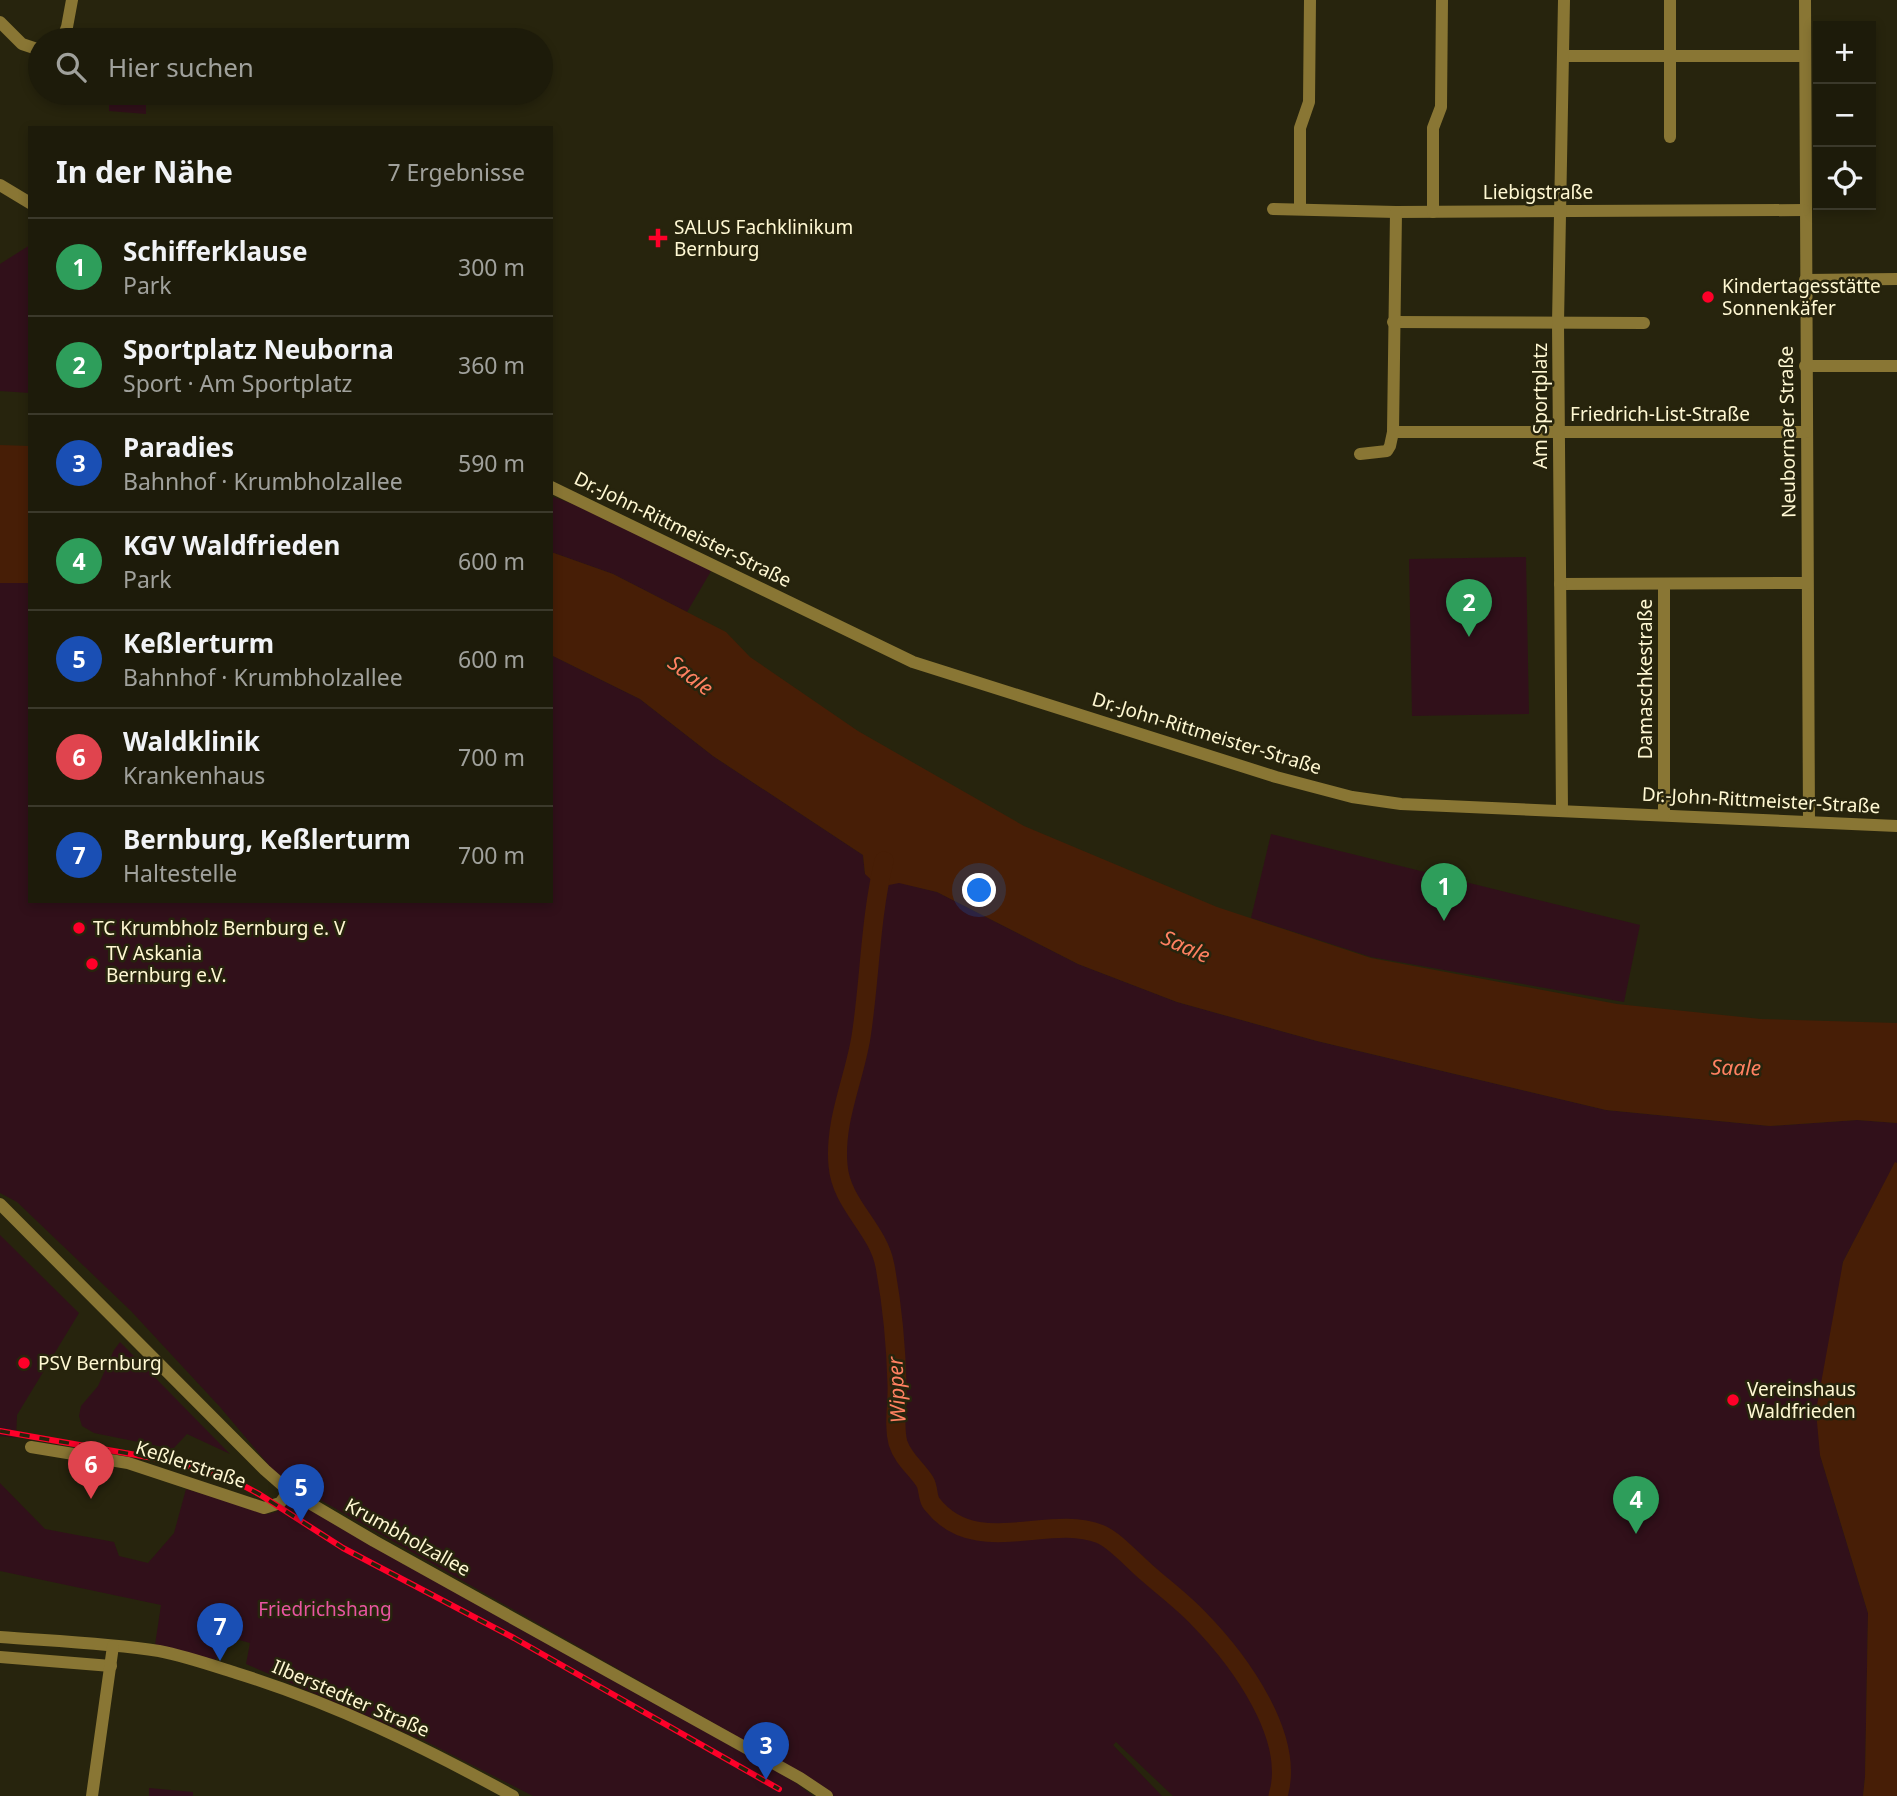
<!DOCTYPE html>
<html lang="de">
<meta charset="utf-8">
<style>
:root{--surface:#1d1b0a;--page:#252413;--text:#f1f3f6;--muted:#a0a19c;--line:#3b392b;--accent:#ea580c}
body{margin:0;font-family:"Noto Sans",sans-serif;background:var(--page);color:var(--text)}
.controls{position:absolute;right:21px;top:21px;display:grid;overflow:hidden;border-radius:0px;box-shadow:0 4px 10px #0003}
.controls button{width:63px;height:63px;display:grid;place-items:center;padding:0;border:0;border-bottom:2px solid var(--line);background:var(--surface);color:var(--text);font:35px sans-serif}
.you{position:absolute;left:980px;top:891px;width:24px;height:24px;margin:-18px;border:5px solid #fff;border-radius:50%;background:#1a73e8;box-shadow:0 0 0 10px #1a73e833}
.badge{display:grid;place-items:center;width:46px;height:46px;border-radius:50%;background:var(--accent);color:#fff;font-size:23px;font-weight:700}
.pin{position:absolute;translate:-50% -58px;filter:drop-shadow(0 2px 4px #0008)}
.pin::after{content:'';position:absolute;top:37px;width:24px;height:21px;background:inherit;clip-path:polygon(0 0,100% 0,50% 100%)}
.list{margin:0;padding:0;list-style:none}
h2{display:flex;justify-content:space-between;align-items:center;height:91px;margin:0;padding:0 28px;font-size:30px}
h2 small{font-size:23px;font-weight:400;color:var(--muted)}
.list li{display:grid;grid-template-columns:46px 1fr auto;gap:21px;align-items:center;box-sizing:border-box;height:98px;padding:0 28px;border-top:2px solid var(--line)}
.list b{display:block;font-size:26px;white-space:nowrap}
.list p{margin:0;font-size:23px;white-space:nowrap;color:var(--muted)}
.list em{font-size:23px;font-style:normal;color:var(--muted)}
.icon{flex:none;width:38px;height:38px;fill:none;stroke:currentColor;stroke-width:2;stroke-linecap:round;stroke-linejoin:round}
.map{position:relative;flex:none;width:1897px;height:1796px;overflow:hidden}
.search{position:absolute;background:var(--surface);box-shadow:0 4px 10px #0003;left:28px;top:28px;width:525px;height:77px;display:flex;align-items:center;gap:18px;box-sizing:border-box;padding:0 24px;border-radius:38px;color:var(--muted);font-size:26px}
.panel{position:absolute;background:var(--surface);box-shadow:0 4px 10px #0003;left:28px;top:126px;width:525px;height:777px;border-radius:0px}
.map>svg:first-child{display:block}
.green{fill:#31101a}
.water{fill:#471e06}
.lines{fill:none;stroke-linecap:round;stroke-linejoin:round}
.river{stroke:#471e06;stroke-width:19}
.minor{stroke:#897634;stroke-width:12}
.rail-casing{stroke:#fe0029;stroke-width:6}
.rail{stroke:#27240d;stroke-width:3.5;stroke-dasharray:10;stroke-linecap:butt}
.poi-dot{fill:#fe0029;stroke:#27240d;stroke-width:2.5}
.labels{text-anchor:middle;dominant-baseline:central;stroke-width:5;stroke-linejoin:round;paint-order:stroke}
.street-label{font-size:19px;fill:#fff8d3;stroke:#27240d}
.poi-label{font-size:19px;fill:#fff8d3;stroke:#27240d;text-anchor:start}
.park-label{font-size:19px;fill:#e955a1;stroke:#27240d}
.water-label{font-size:21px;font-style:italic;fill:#ff8161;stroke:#27240d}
</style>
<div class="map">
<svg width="1897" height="1796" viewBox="0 0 1897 1796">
<rect width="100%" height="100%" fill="#27240d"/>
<!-- green -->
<g class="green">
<polygon points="109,93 146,93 146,114 109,111"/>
<polygon points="30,245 30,393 0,391 0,264"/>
<polygon points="551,496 627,524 714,566 687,612 613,574 551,552"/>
<polygon points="1526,557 1529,714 1412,716 1409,559"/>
<polygon points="0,583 30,583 30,901 551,901 551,655 640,699 713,756 863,855 865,874 937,892 1078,964 1177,1002 1317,1041 1606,1110 1770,1126 1857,1120 1897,1123 1897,1163 1895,1163 1843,1262 1820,1438 1820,1455 1868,1613 1865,1777 1863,1796 1173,1796 1116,1742 1113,1745 1162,1796 834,1796 812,1779 278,1476 220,1407 131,1311 17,1202 0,1193"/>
<polygon points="1271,834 1640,925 1624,1002 1371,957 1251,918"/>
<polygon points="0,1235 79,1313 17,1415 16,1438 0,1436"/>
<polygon points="120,1342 124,1346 230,1454 187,1434 173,1449 94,1433 82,1426 79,1416 81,1406 98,1386 114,1350"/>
<polygon points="0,1483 45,1529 114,1542 119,1556 148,1563 174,1533 186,1489 268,1514 276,1512 287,1502 306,1505 795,1782 813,1796 533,1796 421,1739 246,1664 250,1643 225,1636 216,1660 155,1645 161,1605 0,1571"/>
<polygon points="149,1788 193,1792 193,1796 149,1796"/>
</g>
<!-- water -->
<g class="water">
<polygon points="0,445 30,446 30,583 0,583"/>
<polygon points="551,552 613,574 726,632 750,657 858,731 1024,826 1217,907 1371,958 1617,1004 1761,1019 1897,1023 1897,1123 1857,1120 1770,1126 1606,1110 1317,1041 1177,1002 1078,964 937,892 899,883 879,887 865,874 863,855 713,756 640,699 551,655"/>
<polygon points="1895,1162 1897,1163 1897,1796 1863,1796 1865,1777 1868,1613 1820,1455 1816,1411 1843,1262"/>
</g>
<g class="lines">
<!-- river -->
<path class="river" d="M884,861C870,919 870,979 861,1037C854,1080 834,1121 838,1165C841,1205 878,1228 885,1266C892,1304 896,1346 897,1384C898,1403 893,1424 898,1443C903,1459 917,1469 925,1482C929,1489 927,1498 932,1504C976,1560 1048,1513 1100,1534C1115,1540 1134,1562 1146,1572C1164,1588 1183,1602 1199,1619C1239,1660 1296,1737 1278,1796"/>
<!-- minor -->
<g class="minor">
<polyline points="1670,0 1670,137"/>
<polyline points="1805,0 1809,821"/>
<polyline points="0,22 22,44 40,50"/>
<polyline points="62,40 67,27 72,0"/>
<polyline points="1563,56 1805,56"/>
<polyline points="0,185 30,203"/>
<polyline points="1273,209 1396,212 1804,210"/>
<polyline points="1300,209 1300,128 1309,102 1310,0"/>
<polyline points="1433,212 1433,128 1441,107 1442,0"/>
<polyline points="1805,280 1897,279"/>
<polyline points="1393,322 1644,323"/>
<polyline points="1805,366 1897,366"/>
<polyline points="1393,432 1396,212"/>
<polyline points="1360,454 1387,451 1390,446 1393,432 1806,432"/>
<polyline points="551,487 913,662 1276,777 1352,797 1401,804 1897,826"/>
<polyline points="1560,584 1807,583"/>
<polyline points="1562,811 1558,323 1564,0"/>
<polyline points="1664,815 1664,585"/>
<polyline points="0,1204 265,1470 289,1491 374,1541 800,1778 827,1796"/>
<polyline points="31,1447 128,1463 264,1508 280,1503 289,1491"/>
<path d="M0,1637C53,1641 107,1643 159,1651C185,1656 211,1665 236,1673C333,1703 424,1747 513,1796"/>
<polyline points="0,1657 111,1666"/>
<polyline points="92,1796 113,1646"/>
</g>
<defs>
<polyline id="rail" points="0,1431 176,1462 231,1479 259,1494 343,1548 514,1638 779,1789"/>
</defs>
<!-- rail casing -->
<use href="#rail" class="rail-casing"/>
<!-- rail -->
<use href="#rail" class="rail"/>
</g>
<!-- markers -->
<g class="poi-dot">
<path d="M654.5 227.5h7v7h7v7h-7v7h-7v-7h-7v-7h7z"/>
<circle cx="1708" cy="297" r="7"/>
<circle cx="79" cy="928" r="7"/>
<circle cx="92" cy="964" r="7"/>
<circle cx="24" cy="1363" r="7"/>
<circle cx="1733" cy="1400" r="7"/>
</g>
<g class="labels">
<!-- street labels -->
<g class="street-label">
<text x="1538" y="192">Liebigstraße</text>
<text transform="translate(1540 406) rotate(-90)">Am Sportplatz</text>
<text x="1660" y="414">Friedrich-List-Straße</text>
<text transform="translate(1787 432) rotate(-91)">Neubornaer Straße</text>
<text transform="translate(683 529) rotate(26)">Dr.-John-Rittmeister-Straße</text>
<text transform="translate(1645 679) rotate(-90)">Damaschkestraße</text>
<text transform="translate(1207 733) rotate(17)">Dr.-John-Rittmeister-Straße</text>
<text transform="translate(1761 800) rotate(3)">Dr.-John-Rittmeister-Straße</text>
<text transform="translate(191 1464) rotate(18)">Keßlerstraße</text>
<text transform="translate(408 1537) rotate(29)">Krumbholzallee</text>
<text transform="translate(351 1698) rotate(23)">Ilberstedter Straße</text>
</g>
<!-- poi labels -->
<g class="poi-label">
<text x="674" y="227">SALUS Fachklinikum<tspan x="674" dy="22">Bernburg</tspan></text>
<text x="1722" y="286">Kindertagesstätte<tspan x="1722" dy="22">Sonnenkäfer</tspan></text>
<text x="93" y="928">TC Krumbholz Bernburg e. V</text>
<text x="106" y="953">TV Askania<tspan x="106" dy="22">Bernburg e.V.</tspan></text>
<text x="38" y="1363">PSV Bernburg</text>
<text x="1747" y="1389">Vereinshaus<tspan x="1747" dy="22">Waldfrieden</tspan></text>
</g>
<!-- park labels -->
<g class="park-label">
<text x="325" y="1609">Friedrichshang</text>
</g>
<!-- water labels -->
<g class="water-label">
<text transform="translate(691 675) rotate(38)">Saale</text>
<text transform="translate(1186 946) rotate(24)">Saale</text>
<text transform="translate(1736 1067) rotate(1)">Saale</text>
<text transform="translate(896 1390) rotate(-93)">Wipper</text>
</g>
</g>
</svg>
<div class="controls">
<button>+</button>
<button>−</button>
<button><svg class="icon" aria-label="locate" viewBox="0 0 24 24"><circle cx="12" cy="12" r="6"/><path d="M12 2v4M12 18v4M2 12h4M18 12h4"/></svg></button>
</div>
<div class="you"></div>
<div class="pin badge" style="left:1444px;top:921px;background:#2e9e5b">1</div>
<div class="pin badge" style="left:1469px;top:637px;background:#2e9e5b">2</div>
<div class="pin badge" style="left:766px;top:1780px;background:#1a4fb4">3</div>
<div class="pin badge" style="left:1636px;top:1534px;background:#2e9e5b">4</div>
<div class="pin badge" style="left:301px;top:1522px;background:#1a4fb4">5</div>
<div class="pin badge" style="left:91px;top:1499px;background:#e0444e">6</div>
<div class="pin badge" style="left:220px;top:1661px;background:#1a4fb4">7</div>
<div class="search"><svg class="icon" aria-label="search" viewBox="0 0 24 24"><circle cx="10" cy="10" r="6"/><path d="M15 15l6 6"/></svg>Hier suchen</div>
<section class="panel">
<h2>In der Nähe<small>7 Ergebnisse</small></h2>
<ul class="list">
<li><span class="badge" style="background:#2e9e5b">1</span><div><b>Schifferklause</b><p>Park</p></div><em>300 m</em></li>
<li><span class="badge" style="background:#2e9e5b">2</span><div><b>Sportplatz Neuborna</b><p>Sport · Am Sportplatz</p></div><em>360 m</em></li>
<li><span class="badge" style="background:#1a4fb4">3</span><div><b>Paradies</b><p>Bahnhof · Krumbholzallee</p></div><em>590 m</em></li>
<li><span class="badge" style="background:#2e9e5b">4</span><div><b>KGV Waldfrieden</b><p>Park</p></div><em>600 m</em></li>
<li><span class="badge" style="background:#1a4fb4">5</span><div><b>Keßlerturm</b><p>Bahnhof · Krumbholzallee</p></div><em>600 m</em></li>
<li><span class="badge" style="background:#e0444e">6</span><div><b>Waldklinik</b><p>Krankenhaus</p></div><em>700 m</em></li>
<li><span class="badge" style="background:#1a4fb4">7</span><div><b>Bernburg, Keßlerturm</b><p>Haltestelle</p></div><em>700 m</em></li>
</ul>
</section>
</div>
